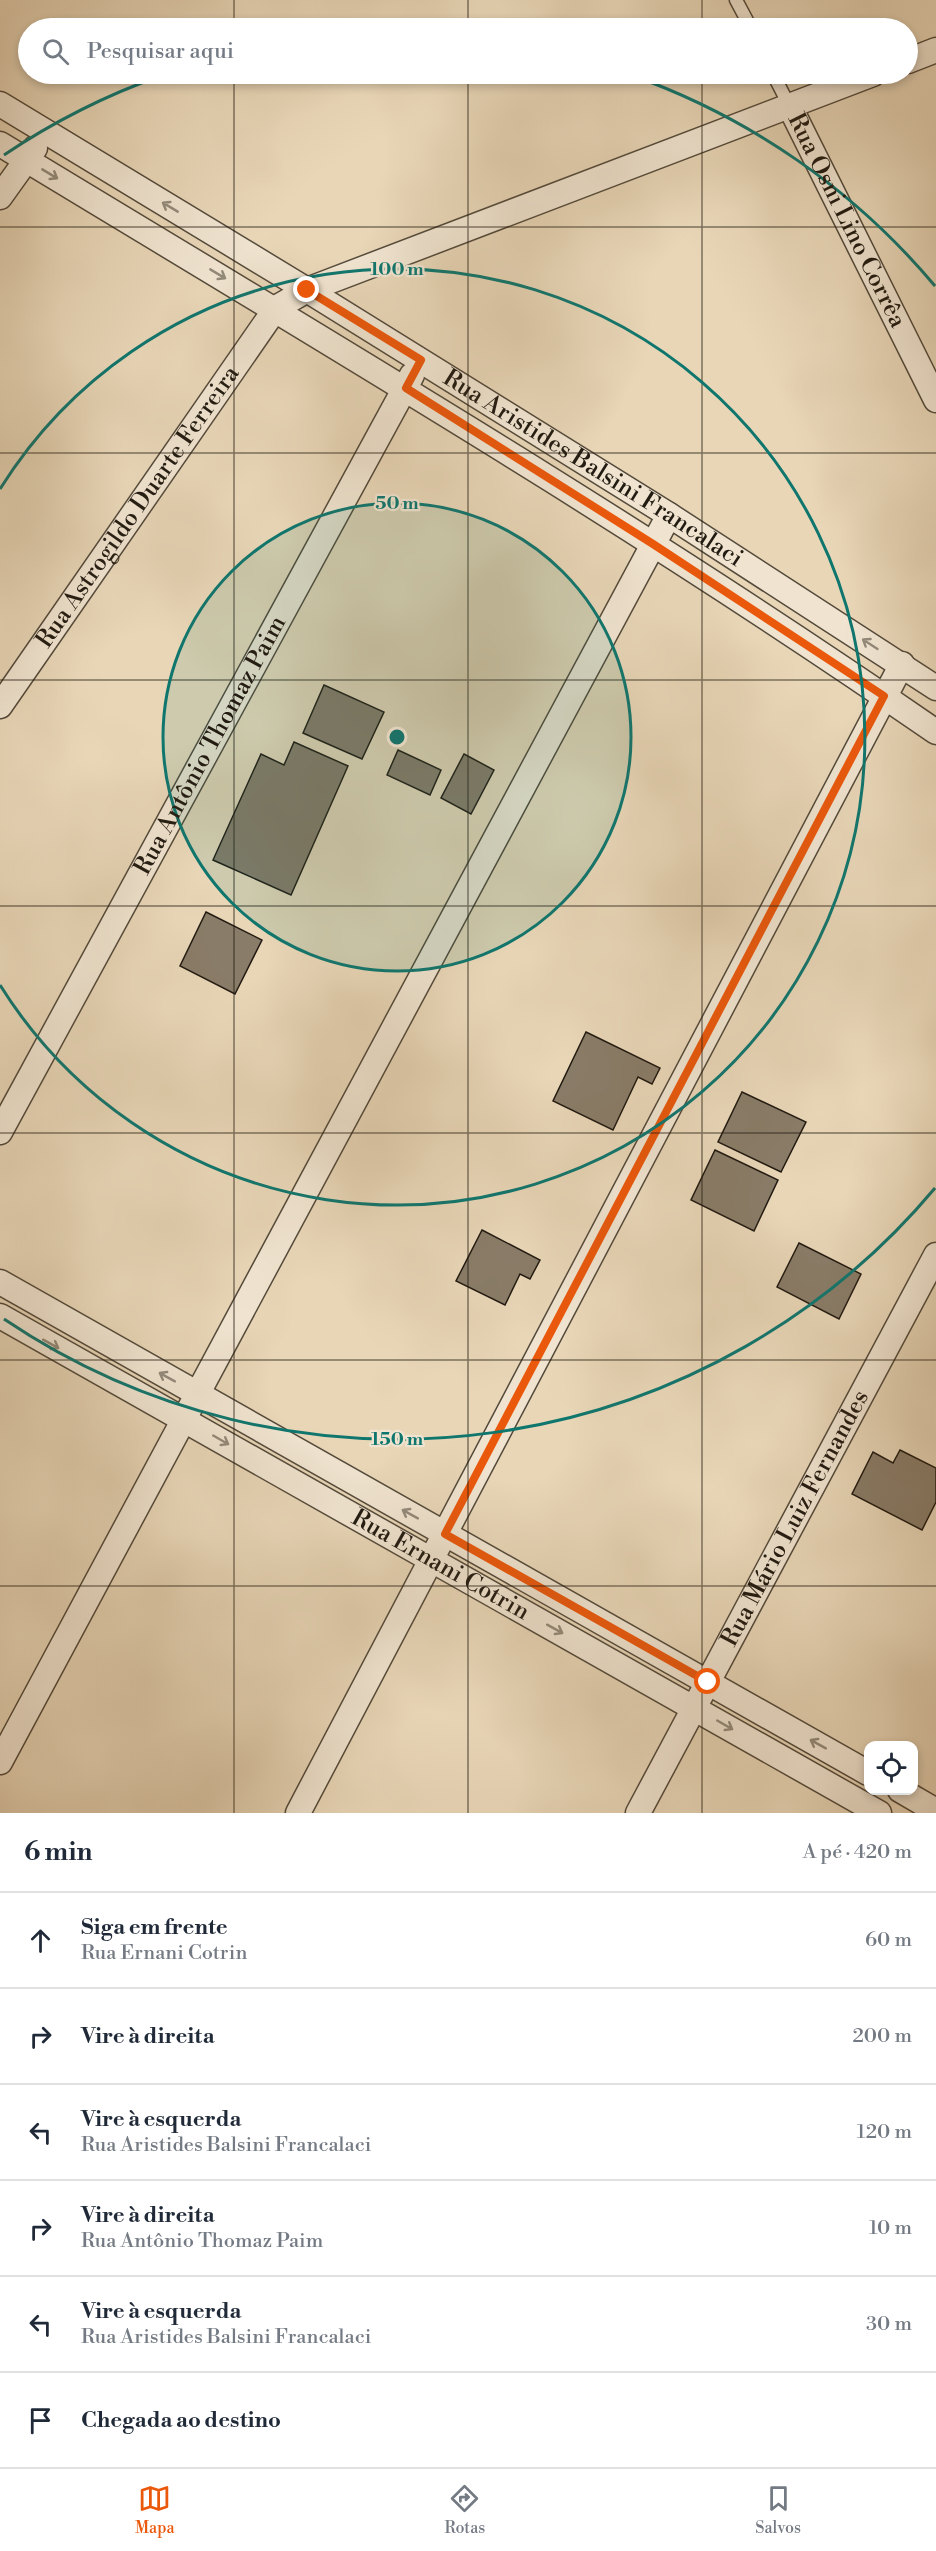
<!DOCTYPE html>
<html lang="pt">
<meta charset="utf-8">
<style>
:root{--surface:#fff;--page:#f6f6f7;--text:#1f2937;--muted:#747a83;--line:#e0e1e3;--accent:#ea580c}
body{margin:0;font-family:"Libre Bodoni",serif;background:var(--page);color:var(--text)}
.controls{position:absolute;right:18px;bottom:18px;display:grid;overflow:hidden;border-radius:12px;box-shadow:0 3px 9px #0003}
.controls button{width:54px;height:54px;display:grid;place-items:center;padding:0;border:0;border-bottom:2px solid var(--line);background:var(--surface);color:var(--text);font:30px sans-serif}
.stop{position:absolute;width:18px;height:18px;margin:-14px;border:4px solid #ea580c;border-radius:50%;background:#fff}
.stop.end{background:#ea580c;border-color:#fff;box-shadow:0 2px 6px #0008}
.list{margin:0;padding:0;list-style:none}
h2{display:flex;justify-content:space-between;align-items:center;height:78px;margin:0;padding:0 24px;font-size:26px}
h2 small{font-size:20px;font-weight:400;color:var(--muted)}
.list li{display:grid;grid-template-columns:39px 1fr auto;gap:18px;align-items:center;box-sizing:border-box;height:96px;padding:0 24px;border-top:2px solid var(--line)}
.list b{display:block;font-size:22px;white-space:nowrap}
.list p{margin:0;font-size:20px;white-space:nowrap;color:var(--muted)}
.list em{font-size:20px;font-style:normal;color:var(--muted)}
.icon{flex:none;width:33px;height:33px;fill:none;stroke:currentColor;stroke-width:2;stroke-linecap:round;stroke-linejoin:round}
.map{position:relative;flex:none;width:936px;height:1813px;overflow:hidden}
.search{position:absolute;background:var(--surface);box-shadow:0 3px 9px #0003;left:18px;right:18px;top:18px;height:66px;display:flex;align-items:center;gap:15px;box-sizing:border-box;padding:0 21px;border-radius:33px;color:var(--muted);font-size:22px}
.sheet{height:654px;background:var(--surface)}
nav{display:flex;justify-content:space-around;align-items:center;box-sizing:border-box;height:84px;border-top:2px solid var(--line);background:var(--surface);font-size:16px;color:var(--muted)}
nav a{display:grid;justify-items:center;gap:3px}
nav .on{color:var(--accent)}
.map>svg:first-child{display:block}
.building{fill:#897c68;stroke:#221b12;stroke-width:1.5}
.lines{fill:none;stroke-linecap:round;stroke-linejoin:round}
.lane-casing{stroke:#544a3b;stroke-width:15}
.street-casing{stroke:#544a3b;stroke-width:27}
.lane{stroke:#f0e4d0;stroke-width:12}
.street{stroke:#f0e4d0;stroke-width:24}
.oneway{stroke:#938a7a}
.route{stroke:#ea580c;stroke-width:8}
.grid{fill:none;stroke:#221b12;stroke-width:1.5;stroke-opacity:0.55}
.ring{fill:none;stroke:#0f766e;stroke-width:3}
.labels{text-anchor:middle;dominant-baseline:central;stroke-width:4.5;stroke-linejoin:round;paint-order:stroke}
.street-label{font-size:24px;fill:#221b12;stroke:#f0e4d0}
.centre{fill:#0f766e;stroke:#f0e4d0;stroke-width:3}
.ring-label{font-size:18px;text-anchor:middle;font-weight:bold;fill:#0f766e;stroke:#f0e4d0;stroke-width:4.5;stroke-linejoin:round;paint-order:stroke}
</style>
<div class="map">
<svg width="936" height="1813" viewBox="0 0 936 1813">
<rect width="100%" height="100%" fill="#e8d6b7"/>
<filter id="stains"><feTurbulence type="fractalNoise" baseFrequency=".00333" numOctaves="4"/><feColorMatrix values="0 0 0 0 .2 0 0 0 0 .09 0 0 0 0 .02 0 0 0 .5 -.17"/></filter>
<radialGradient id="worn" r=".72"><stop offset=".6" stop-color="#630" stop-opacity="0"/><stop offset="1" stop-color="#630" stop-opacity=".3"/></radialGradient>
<!-- building -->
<g class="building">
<polygon points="324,685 384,712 362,759 303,733"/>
<polygon points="294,742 348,766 291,895 213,860 261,754 284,765"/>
<polygon points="398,750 441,770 430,795 387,775"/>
<polygon points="464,754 494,770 471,814 441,798"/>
<polygon points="206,912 262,940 235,994 180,966"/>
<polygon points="586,1032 660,1068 652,1084 638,1077 613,1130 553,1101"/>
<polygon points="742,1092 806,1122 781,1172 718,1142"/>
<polygon points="715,1150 778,1180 754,1231 691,1200"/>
<polygon points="482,1230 540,1260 530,1279 520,1274 505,1305 456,1281"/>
<polygon points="799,1243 861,1274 839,1319 777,1287"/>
<polygon points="900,1450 936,1468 936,1502 922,1530 852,1494 873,1452 893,1463"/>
</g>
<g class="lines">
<defs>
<g id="lane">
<polyline points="736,0 751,28"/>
<polyline points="773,74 789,105"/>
</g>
<g id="street">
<polyline points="908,61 936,50"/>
<path id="s1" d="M0,104L307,290L669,515L936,688"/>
<path id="s2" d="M789,105L936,400"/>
<path d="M0,144C315,335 633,522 936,732"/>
<polyline points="0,197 35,148"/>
<path id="s3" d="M0,706L276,308L307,290L873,74"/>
<path id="s4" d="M0,1132L412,375"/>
<polyline points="0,1282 868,1773"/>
<path id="s5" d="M0,1316L879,1813"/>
<polyline points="0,1762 669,515"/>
<polyline points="900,1790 936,1811"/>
<polyline points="298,1813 902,664"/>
<path id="s6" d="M638,1813L936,1255"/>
</g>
</defs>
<!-- lane casing -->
<use href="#lane" class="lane-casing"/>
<!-- street casing -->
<use href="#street" class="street-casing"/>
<!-- lane -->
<use href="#lane" class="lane"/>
<!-- street -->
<use href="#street" class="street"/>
</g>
<!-- one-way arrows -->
<defs><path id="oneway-shaft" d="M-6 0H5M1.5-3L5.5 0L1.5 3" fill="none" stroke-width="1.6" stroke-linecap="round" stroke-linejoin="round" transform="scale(1.5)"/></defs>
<g class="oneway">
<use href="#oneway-shaft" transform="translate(50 174) rotate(31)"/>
<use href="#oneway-shaft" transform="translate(170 207) rotate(-149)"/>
<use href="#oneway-shaft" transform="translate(218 274) rotate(31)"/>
<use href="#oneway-shaft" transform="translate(870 644) rotate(-147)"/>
<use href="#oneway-shaft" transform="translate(51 1344) rotate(29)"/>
<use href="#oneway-shaft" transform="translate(167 1377) rotate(-151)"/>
<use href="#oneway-shaft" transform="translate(221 1440) rotate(30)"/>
<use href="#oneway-shaft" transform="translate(410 1514) rotate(-151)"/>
<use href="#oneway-shaft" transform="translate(555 1629) rotate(29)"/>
<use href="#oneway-shaft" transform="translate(725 1725) rotate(30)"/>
<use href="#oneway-shaft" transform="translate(818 1744) rotate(-151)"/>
</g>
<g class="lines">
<!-- route -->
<polyline class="route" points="307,290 421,360 406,388 653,544 884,696 445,1534 708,1682"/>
</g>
<!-- grid -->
<path class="grid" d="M234,0V28M468,0V28M702,0V28M234,74V1813M468,74V1813M702,74V1813M0,227H936M0,453H936M0,680H936M0,906H936M0,1133H936M0,1360H936M0,1586H936"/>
<!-- distance rings -->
<circle cx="397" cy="737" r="234" fill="#0f766e" fill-opacity=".12"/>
<g class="ring">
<circle cx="397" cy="737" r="234"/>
<path d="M0 489A468 468 0 1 1 0 985"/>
<path d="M935 1188A702 702 0 0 1 4 1319M4 155A702 702 0 0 1 163 75M631 75A702 702 0 0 1 935 286"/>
</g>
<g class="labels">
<!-- street labels -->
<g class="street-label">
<text stroke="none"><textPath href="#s2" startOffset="129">Rua Osni Lino Corrêa</textPath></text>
<text stroke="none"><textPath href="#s1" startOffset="696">Rua Aristides Balsini Francalaci</textPath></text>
<text stroke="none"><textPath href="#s3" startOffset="242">Rua Astrogildo Duarte Ferreira</textPath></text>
<text stroke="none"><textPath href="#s4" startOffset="440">Rua Antônio Thomaz Paim</textPath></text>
<text stroke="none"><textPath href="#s6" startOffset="334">Rua Mário Luiz Fernandes</textPath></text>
<text stroke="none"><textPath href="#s5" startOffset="506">Rua Ernani Cotrin</textPath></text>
</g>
</g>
<circle cx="397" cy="737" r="9" class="centre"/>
<g class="ring-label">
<text x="397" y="275">100 m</text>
<text x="397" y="509">50 m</text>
<text x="397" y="1445">150 m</text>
</g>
<rect width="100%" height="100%" filter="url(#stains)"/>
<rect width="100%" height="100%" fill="url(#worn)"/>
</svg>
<div class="controls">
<button><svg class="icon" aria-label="locate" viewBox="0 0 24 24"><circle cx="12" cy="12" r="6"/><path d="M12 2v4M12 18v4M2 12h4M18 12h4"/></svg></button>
</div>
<div class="stop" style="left:708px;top:1682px"></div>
<div class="stop end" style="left:307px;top:290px"></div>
<div class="search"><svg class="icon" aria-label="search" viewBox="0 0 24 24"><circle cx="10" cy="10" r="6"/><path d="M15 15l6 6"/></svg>Pesquisar aqui</div>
</div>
<section class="sheet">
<h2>6 min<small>A pé · 420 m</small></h2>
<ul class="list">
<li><svg class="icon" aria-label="ahead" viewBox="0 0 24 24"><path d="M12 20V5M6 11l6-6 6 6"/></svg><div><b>Siga em frente</b><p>Rua Ernani Cotrin</p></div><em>60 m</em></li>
<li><svg class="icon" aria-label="right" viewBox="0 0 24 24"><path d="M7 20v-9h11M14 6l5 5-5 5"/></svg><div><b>Vire à direita</b></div><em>200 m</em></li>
<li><svg class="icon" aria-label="left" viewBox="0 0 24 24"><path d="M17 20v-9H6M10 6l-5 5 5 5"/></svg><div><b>Vire à esquerda</b><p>Rua Aristides Balsini Francalaci</p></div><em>120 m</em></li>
<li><svg class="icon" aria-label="right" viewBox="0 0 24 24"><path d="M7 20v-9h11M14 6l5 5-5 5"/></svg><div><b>Vire à direita</b><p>Rua Antônio Thomaz Paim</p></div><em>10 m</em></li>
<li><svg class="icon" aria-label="left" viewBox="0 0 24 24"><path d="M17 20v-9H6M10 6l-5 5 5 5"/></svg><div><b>Vire à esquerda</b><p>Rua Aristides Balsini Francalaci</p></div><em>30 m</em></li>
<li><svg class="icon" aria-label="arrive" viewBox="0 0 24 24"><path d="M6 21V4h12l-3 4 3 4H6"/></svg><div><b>Chegada ao destino</b></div></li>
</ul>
</section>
<nav>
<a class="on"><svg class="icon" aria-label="map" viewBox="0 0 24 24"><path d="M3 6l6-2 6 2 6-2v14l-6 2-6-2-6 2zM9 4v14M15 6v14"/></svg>Mapa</a>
<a><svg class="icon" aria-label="directions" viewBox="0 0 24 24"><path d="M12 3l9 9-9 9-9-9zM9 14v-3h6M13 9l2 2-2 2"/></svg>Rotas</a>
<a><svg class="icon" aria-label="saved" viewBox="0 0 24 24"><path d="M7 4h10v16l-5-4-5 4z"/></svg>Salvos</a>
</nav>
